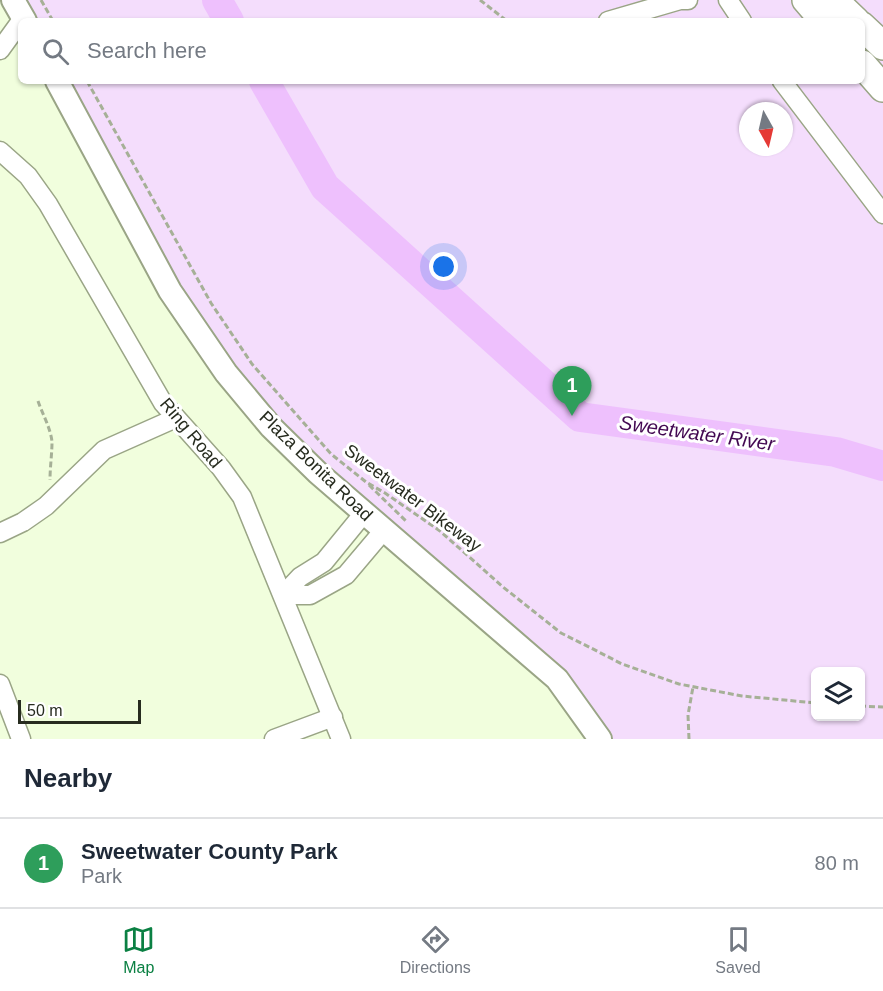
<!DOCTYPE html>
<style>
:root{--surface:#fff;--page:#f2f2f3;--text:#1f2937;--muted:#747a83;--line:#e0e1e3;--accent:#0b8043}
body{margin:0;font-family:Arial,sans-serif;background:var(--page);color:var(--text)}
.controls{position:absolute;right:18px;bottom:18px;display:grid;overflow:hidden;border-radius:9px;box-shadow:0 2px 4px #0004}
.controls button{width:54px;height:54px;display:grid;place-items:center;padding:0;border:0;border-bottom:2px solid var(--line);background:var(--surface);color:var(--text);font:30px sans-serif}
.compass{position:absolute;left:739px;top:102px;width:54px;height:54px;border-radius:50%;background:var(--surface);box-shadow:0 2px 4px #0004;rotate:172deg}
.scale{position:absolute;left:18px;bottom:15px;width:123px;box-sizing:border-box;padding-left:6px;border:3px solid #272c1f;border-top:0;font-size:16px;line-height:21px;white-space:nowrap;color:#272c1f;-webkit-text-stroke:4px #fff;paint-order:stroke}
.you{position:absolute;left:444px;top:267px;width:21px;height:21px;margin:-15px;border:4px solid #fff;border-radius:50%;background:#1a73e8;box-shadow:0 0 0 9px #1a73e833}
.badge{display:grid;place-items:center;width:39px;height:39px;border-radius:50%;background:var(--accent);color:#fff;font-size:20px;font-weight:700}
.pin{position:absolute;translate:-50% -50px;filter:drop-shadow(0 2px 3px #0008)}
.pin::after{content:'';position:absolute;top:32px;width:21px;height:18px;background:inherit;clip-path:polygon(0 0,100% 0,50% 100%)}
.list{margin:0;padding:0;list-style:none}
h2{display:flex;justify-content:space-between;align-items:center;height:78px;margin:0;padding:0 24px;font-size:26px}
h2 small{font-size:20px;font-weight:400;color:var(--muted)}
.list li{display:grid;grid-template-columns:39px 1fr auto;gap:18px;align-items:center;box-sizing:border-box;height:90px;padding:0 24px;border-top:2px solid var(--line)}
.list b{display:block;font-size:22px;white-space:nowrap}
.list p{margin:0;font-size:20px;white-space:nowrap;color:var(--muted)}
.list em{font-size:20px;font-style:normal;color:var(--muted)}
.icon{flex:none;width:33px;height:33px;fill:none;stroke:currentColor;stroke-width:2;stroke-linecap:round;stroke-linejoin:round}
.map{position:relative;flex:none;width:883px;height:739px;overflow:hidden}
.search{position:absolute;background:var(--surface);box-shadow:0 2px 4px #0004;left:18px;right:18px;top:18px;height:66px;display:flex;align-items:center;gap:15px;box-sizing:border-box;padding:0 21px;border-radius:9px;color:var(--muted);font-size:22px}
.sheet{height:168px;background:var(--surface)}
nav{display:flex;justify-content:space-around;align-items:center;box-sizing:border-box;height:84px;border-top:2px solid var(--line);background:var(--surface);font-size:16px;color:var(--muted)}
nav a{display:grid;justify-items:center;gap:3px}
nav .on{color:var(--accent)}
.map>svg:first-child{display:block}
.green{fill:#f4ddfc;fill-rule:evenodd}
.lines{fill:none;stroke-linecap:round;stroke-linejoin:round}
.river{stroke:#eec0fd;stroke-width:30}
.minor-casing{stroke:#9aa586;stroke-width:21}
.major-casing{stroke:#9aa586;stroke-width:26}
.highway-casing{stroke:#9aa586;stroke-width:30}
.path{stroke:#a6b097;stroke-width:3;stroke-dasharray:6 3;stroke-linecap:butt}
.minor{stroke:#fff;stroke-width:18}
.major{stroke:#fff;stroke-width:22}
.highway{stroke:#fff;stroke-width:27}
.labels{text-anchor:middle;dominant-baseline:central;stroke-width:6;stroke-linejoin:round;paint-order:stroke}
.street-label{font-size:18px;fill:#272c1f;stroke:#fff}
.water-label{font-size:20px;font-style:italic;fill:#430952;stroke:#fff}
</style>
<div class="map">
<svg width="883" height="739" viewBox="0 0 883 739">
<rect width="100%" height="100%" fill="#f1fedd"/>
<!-- green -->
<path class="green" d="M13,0H883V739H599L586,717L244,396L57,81H862V21H25ZM748,111H784V147H748ZM816,672H860V716H816Z"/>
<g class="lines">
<!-- river -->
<g class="river">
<polyline points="217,0 229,21"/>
<polyline points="264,81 325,187 580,417 836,452 883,466"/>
</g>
<defs>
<g id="minor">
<polyline points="728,0 742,21"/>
<polyline points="608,21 680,0 688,0"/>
<polyline points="0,50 21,21"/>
<polyline points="782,81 883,214"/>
<polyline points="0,151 28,176 48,204 163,403 221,468 242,497 341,739"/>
<polyline points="0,533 23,522 46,506 104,450 176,418"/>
<polyline points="283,595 310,595 346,575 384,530"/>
<polyline points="283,595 300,577 324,562 364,513"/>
<polyline points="0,684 21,739"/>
<polyline points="274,739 333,717"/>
</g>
<g id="major">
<polyline points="13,0 25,21"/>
<polyline points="57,81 170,291 226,373 271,427 318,473 557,679 600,739"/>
</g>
<g id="highway">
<polyline points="806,0 824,21"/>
<polyline points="834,0 856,21"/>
<polyline points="862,26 883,46"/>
<polyline points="862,64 883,88"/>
</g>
</defs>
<!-- minor casing -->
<use href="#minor" class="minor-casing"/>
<!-- major casing -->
<use href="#major" class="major-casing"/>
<!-- highway casing -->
<use href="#highway" class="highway-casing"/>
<!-- path -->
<g class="path">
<polyline points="41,0 53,21"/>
<polyline points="480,0 507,21"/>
<polyline points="87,81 211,303 252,364 331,454 366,482 385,493 440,531 503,587 561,633 591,648 622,664 679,684 742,696 816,703"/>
<path d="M38,401C42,413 51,429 52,442C52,454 50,467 50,480"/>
<polyline points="369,485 407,522"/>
<polyline points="860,706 883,707"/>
<polyline points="689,739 688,715 693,687"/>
</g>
<!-- minor -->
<use href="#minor" class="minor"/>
<!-- major -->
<use href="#major" class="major"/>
<!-- highway -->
<use href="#highway" class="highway"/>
</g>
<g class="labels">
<!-- street labels -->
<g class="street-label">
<text transform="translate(191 433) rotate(50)">Ring Road</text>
<text transform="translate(316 466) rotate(44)">Plaza Bonita Road</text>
<text transform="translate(413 498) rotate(37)">Sweetwater Bikeway</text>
</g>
<!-- water labels -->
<g class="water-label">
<text transform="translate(697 433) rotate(8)">Sweetwater River</text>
</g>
</g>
</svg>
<div class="controls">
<button><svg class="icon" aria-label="layers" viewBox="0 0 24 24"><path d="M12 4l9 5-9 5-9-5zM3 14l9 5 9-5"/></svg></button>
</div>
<svg class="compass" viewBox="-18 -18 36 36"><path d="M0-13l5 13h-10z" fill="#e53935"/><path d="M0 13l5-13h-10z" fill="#747a83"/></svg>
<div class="scale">50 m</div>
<div class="you"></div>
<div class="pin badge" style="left:572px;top:416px;background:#2e9e5b">1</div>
<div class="search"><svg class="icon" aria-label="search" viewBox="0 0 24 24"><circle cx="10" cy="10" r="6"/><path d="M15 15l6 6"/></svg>Search here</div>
</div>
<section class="sheet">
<h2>Nearby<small></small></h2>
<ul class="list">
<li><span class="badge" style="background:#2e9e5b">1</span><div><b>Sweetwater County Park</b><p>Park</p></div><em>80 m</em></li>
</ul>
</section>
<nav>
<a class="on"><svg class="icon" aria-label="map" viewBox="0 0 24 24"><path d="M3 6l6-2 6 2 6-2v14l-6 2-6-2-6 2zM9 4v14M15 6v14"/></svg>Map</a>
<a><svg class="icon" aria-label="directions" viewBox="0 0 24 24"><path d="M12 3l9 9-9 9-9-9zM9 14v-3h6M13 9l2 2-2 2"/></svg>Directions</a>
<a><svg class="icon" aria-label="saved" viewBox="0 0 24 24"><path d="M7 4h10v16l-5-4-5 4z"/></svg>Saved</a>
</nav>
